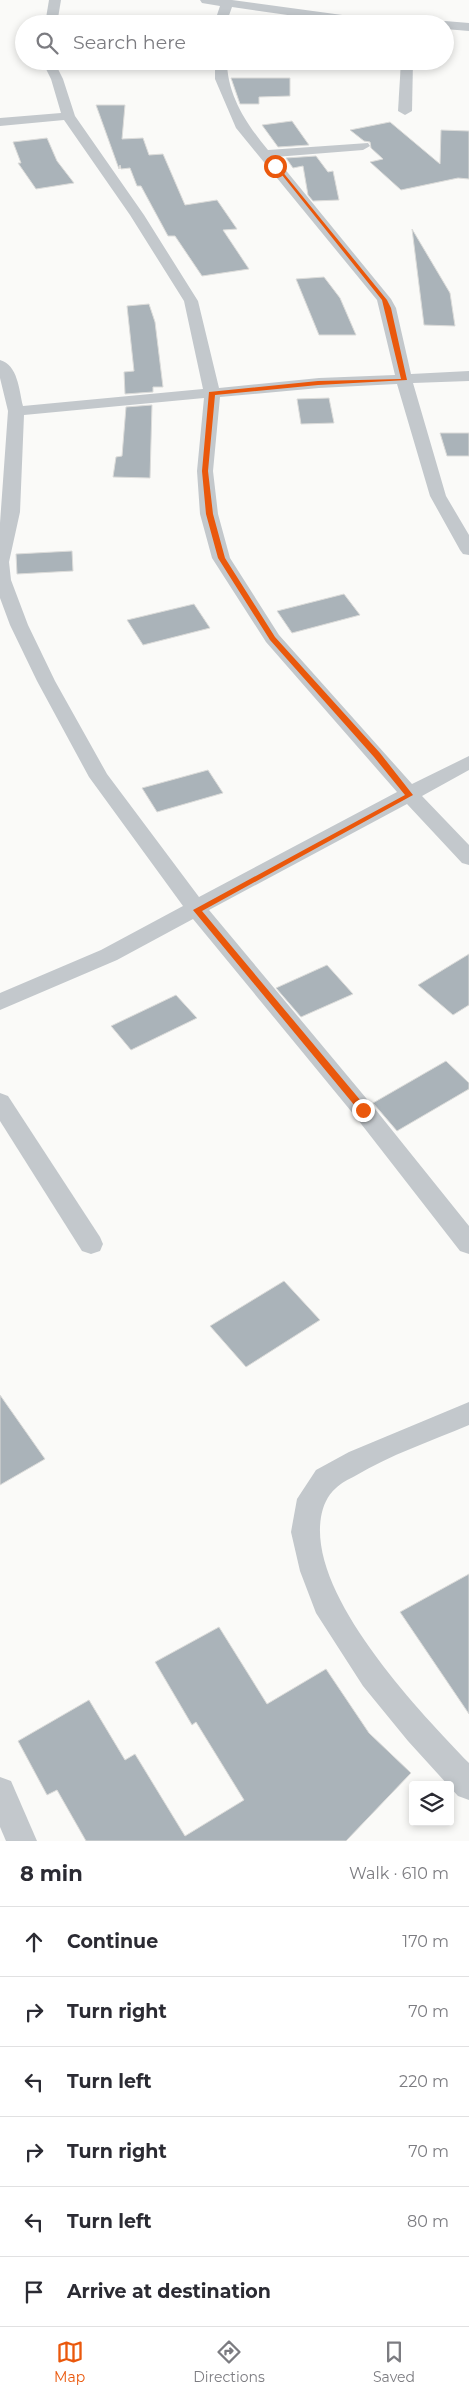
<!DOCTYPE html>
<meta charset="utf-8">
<style>
:root{--surface:#fff;--page:#f2f2f3;--text:#2b2b33;--muted:#7c7c81;--line:#e1e1e2;--accent:#ea580c}
body{margin:0;font-family:Montserrat,sans-serif;background:var(--page);color:var(--text)}
.controls{position:absolute;right:15px;bottom:15px;display:grid;overflow:hidden;border-radius:5px;box-shadow:0 2px 8px #0003}
.controls button{width:45px;height:45px;display:grid;place-items:center;padding:0;border:0;border-bottom:1px solid var(--line);background:var(--surface);color:var(--text);font:25px sans-serif}
.stop{position:absolute;width:15px;height:15px;margin:-11px;border:4px solid #ea580c;border-radius:50%;background:#fff}
.stop.end{background:#ea580c;border-color:#fff;box-shadow:0 1px 5px #0008}
.list{margin:0;padding:0;list-style:none}
h2{display:flex;justify-content:space-between;align-items:center;height:65px;margin:0;padding:0 20px;font-size:21px}
h2 small{font-size:16px;font-weight:400;color:var(--muted)}
.list li{display:grid;grid-template-columns:32px 1fr auto;gap:15px;align-items:center;box-sizing:border-box;height:70px;padding:0 20px;border-top:1px solid var(--line)}
.list b{display:block;font-size:19px;white-space:nowrap}
.list em{font-size:16px;font-style:normal;color:var(--muted)}
.icon{flex:none;width:28px;height:28px;fill:none;stroke:currentColor;stroke-width:2;stroke-linecap:round;stroke-linejoin:round}
.map{position:relative;flex:none;width:469px;height:1841px;overflow:hidden}
.search{position:absolute;background:var(--surface);box-shadow:0 2px 8px #0003;left:15px;right:15px;top:15px;height:55px;display:flex;align-items:center;gap:12px;box-sizing:border-box;padding:0 18px;border-radius:28px;color:var(--muted);font-size:19px}
.sheet{height:485px;background:var(--surface)}
nav{display:flex;justify-content:space-around;align-items:center;box-sizing:border-box;height:70px;border-top:1px solid var(--line);background:var(--surface);font-size:14px;color:var(--muted)}
nav a{display:grid;justify-items:center;gap:2px}
nav .on{color:var(--accent)}
.map>svg:first-child{display:block}
.building{fill:#aab3b9;stroke:#dcdcda}
.lines{fill:none;stroke-linecap:round;stroke-linejoin:round}
.minor{fill:#c3c8cc;fill-rule:evenodd}
.route{fill:#ea580c}
</style>
<div class="map">
<svg width="469" height="1841" viewBox="0 0 469 1841">
<rect width="100%" height="100%" fill="#fafaf8"/>
<!-- building -->
<g class="building">
<polygon points="231,78 290,78 290,96 259,97 259,104 240,104"/>
<polygon points="96,105 125,105 122,139 143,138 149,155 163,154 185,205 217,200 237,229 223,230 249,269 202,276 175,236 168,236 141,186 137,186 130,168 121,169 120,165 119,169"/>
<polygon points="292,121 309,145 278,147 262,125"/>
<polygon points="390,122 440,164 441,130 469,131 469,179 458,178 401,190 370,162 383,159 371,148 370,142 364,141 350,130"/>
<polygon points="47,138 57,161 74,183 36,189 18,163 21,163 13,142"/>
<polygon points="316,156 328,172 333,171 339,200 313,201 308,195 303,166 293,168 286,158"/>
<polygon points="412,229 450,293 455,326 424,325"/>
<polygon points="324,277 340,298 356,335 319,335 296,279"/>
<polygon points="149,304 155,322 163,387 153,387 153,392 125,394 124,372 134,371 127,306"/>
<polygon points="329,398 334,423 301,424 297,399"/>
<polygon points="152,405 150,478 113,477 116,457 122,456 126,407"/>
<polygon points="440,433 469,433 469,456 447,456"/>
<polygon points="72,551 73,571 17,574 16,554"/>
<polygon points="344,594 360,615 292,633 277,611"/>
<polygon points="194,604 210,628 143,645 127,620"/>
<polygon points="208,770 223,793 157,812 142,788"/>
<polygon points="469,954 469,1005 453,1015 418,985"/>
<polygon points="327,965 353,994 301,1017 276,988"/>
<polygon points="176,995 197,1018 131,1050 111,1026"/>
<polygon points="446,1061 469,1083 469,1089 397,1131 373,1103"/>
<polygon points="284,1281 320,1320 246,1367 210,1326"/>
<polygon points="0,1395 45,1459 0,1485"/>
<polygon points="469,1574 469,1714 400,1612"/>
<polygon points="219,1627 267,1704 326,1669 369,1733 411,1773 346,1841 86,1841 57,1790 47,1795 18,1741 89,1700 125,1760 135,1754 185,1836 244,1800 196,1722 192,1725 155,1662"/>
</g>
<g class="lines">
<!-- minor -->
<g class="minor">
<polygon points="49,0 61,0 57,24 45,24"/>
<polygon points="200,0 232,0 379,20 385,24 351,24 232,7 226,24 214,24 220,6 202,3"/>
<polygon points="445,21 469,23 469,31 445,29 445,24 440,24"/>
<path d="M42,61H54L63,79L75,116L144,215L198,301L219,388L319,378L395,375L377,300L236,128L215,79V61H227C227,95 247,125 268,150L368,143L370,146L363,150L275,157L391,299L396,308L411,374L469,371V381L413,383L446,496L469,535V555L463,554L460,550L430,496L397,384L319,388L220,397L213,471L218,514L230,558L279,635L412,784L469,756V770L422,796L469,845V865L462,863L407,804L209,910L371,1104L469,1226V1254L460,1251L355,1116L193,919L117,960L0,1010V993L101,950L183,906L89,777L37,681L10,625L0,598V523L8,411L0,378V360C18,365 19,390 23,406L203,389L184,301L130,215L64,120L0,126V118L61,113L51,79ZM204,398L197,471L200,514L212,558L266,642L397,792L199,897L107,774L55,681L28,625L11,580L9,562L20,512L24,415Z"/>
<polygon points="401,61 413,61 412,111 405,115 398,111"/>
<polygon points="0,1093 8,1096 100,1237 103,1244 100,1251 91,1254 82,1251 0,1121"/>
<path d="M469,1402V1425C431,1441 390,1455 355,1476C349,1479 341,1483 336,1488C327,1496 323,1506 321,1517C308,1595 418,1710 469,1763V1800L458,1796L408,1741L363,1686L316,1613L300,1571L291,1532L297,1499L316,1470L349,1452Z"/>
<polygon points="0,1777 11,1781 37,1841 6,1841 0,1827"/>
</g>
</g>
<!-- route -->
<polygon class="route" points="274,165 277,165 387,300 391,308 407,380 318,385 215,395 208,471 213,514 225,558 275,637 380,753 413,795 202,911 366,1107 368,1110 363,1113 360,1112 193,910 405,795 374,757 270,640 218,558 206,514 202,471 209,392 318,381 401,379 382,300"/>
</svg>
<div class="controls">
<button><svg class="icon" aria-label="layers" viewBox="0 0 24 24"><path d="M12 4l9 5-9 5-9-5zM3 14l9 5 9-5"/></svg></button>
</div>
<div class="stop" style="left:275px;top:166px"></div>
<div class="stop end" style="left:363px;top:1110px"></div>
<div class="search"><svg class="icon" aria-label="search" viewBox="0 0 24 24"><circle cx="10" cy="10" r="6"/><path d="M15 15l6 6"/></svg>Search here</div>
</div>
<section class="sheet">
<h2>8 min<small>Walk · 610 m</small></h2>
<ul class="list">
<li><svg class="icon" aria-label="ahead" viewBox="0 0 24 24"><path d="M12 20V5M6 11l6-6 6 6"/></svg><div><b>Continue</b></div><em>170 m</em></li>
<li><svg class="icon" aria-label="right" viewBox="0 0 24 24"><path d="M7 20v-9h11M14 6l5 5-5 5"/></svg><div><b>Turn right</b></div><em>70 m</em></li>
<li><svg class="icon" aria-label="left" viewBox="0 0 24 24"><path d="M17 20v-9H6M10 6l-5 5 5 5"/></svg><div><b>Turn left</b></div><em>220 m</em></li>
<li><svg class="icon" aria-label="right" viewBox="0 0 24 24"><path d="M7 20v-9h11M14 6l5 5-5 5"/></svg><div><b>Turn right</b></div><em>70 m</em></li>
<li><svg class="icon" aria-label="left" viewBox="0 0 24 24"><path d="M17 20v-9H6M10 6l-5 5 5 5"/></svg><div><b>Turn left</b></div><em>80 m</em></li>
<li><svg class="icon" aria-label="arrive" viewBox="0 0 24 24"><path d="M6 21V4h12l-3 4 3 4H6"/></svg><div><b>Arrive at destination</b></div></li>
</ul>
</section>
<nav>
<a class="on"><svg class="icon" aria-label="map" viewBox="0 0 24 24"><path d="M3 6l6-2 6 2 6-2v14l-6 2-6-2-6 2zM9 4v14M15 6v14"/></svg>Map</a>
<a><svg class="icon" aria-label="directions" viewBox="0 0 24 24"><path d="M12 3l9 9-9 9-9-9zM9 14v-3h6M13 9l2 2-2 2"/></svg>Directions</a>
<a><svg class="icon" aria-label="saved" viewBox="0 0 24 24"><path d="M7 4h10v16l-5-4-5 4z"/></svg>Saved</a>
</nav>
